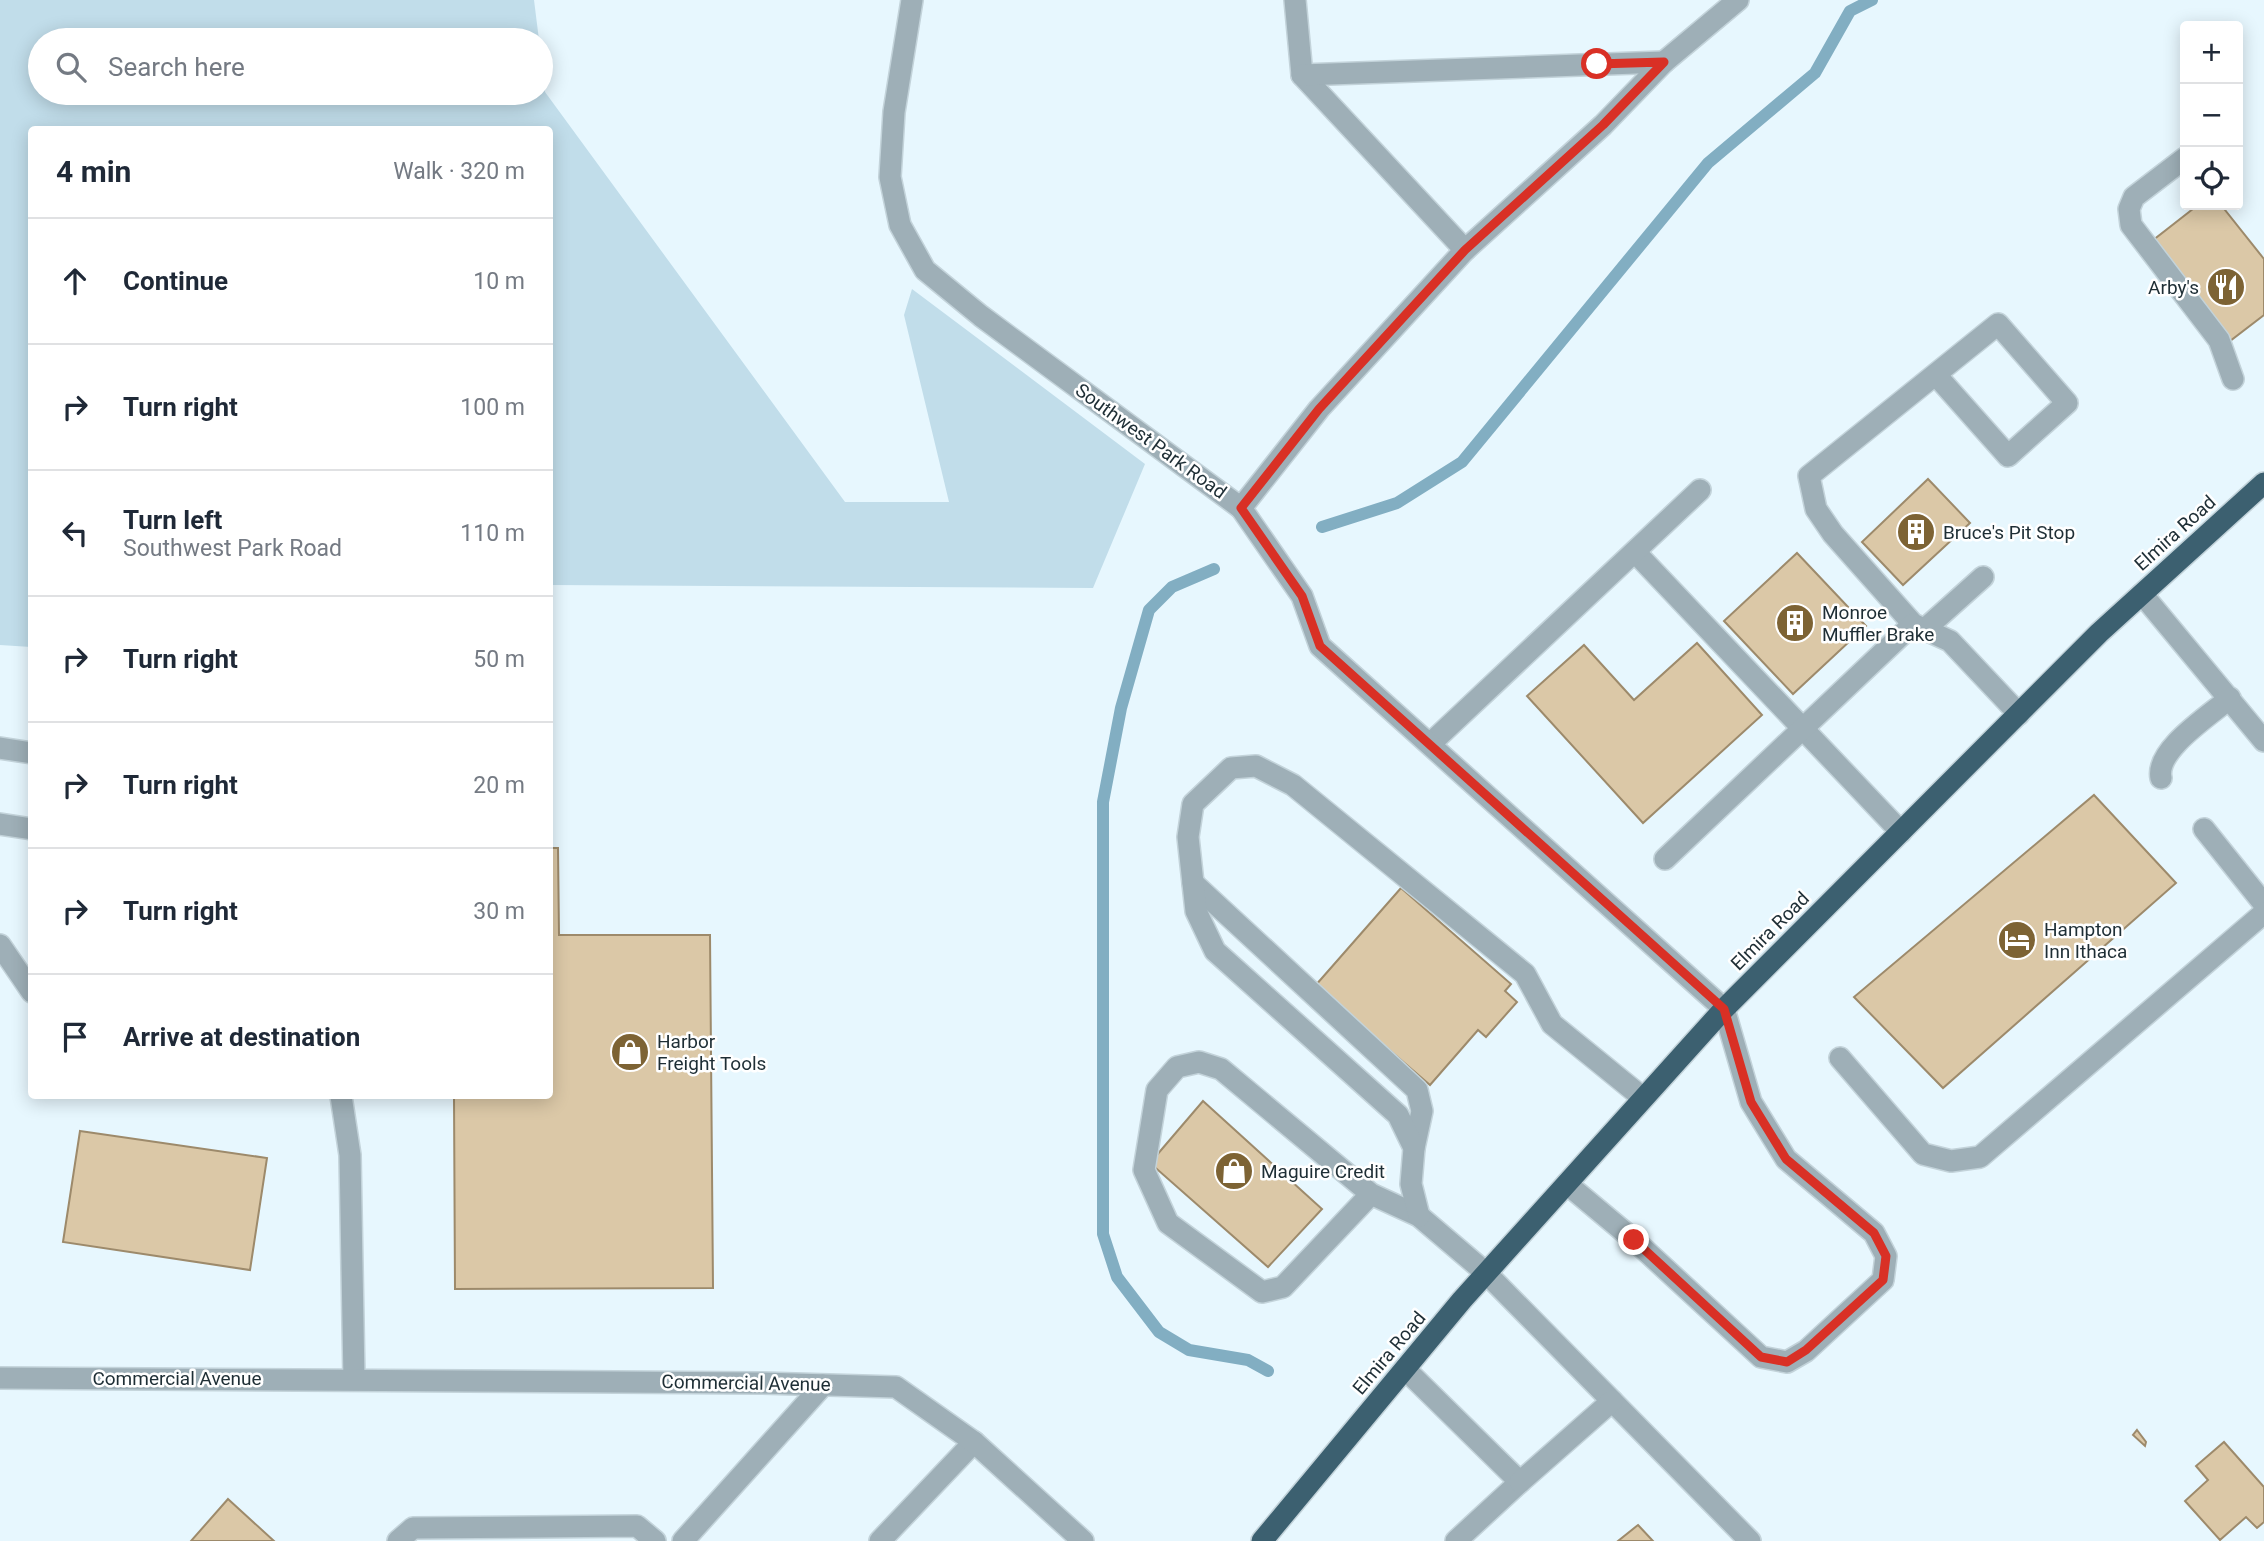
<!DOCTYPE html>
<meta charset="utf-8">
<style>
:root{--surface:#fff;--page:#f6f6f7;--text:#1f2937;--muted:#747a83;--line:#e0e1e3}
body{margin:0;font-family:Roboto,sans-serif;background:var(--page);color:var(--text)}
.controls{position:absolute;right:21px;top:21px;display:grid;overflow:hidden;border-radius:7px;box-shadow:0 4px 18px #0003}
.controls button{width:63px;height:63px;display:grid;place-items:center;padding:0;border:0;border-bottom:2px solid var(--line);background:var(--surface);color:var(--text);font:35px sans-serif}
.stop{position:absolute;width:21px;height:21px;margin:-16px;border:5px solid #d93025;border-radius:50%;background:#fff}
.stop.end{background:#d93025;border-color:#fff;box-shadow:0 2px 7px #0008}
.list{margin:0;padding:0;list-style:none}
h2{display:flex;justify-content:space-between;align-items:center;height:91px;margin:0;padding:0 28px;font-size:30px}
h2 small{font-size:23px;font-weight:400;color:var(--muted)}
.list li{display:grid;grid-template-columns:46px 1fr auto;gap:21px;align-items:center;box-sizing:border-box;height:126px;padding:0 28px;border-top:2px solid var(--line)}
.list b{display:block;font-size:26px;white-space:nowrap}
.list p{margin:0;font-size:23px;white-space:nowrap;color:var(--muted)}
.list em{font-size:23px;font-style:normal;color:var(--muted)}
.icon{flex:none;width:38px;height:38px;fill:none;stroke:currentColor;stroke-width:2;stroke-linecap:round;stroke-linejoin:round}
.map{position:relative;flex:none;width:2264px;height:1541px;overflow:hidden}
.search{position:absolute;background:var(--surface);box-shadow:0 4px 18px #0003;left:28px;top:28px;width:525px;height:77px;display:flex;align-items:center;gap:18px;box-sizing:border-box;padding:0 24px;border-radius:38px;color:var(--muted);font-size:26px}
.panel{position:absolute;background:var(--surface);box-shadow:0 4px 18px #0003;left:28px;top:126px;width:525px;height:973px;border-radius:7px}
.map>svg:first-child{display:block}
.green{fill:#c1ddea}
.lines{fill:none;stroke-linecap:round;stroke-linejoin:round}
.stream{stroke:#82aec2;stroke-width:12}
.building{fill:#dbc8a7;stroke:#9d8a6b;stroke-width:2}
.lane-casing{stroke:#c3d3da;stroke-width:24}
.street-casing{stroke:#c3d3da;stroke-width:24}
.highway-casing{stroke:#c3d3da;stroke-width:24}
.lane{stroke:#9eafb7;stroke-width:21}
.street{stroke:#9eafb7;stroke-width:21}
.highway{stroke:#3c6070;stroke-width:21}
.route{stroke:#d93025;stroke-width:9}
.labels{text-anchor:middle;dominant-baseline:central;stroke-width:5;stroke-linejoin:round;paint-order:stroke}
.poi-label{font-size:19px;fill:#1e2e35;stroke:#fff;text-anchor:start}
.street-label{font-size:19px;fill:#1e2e35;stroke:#fff}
</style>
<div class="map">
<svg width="2264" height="1541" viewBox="0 0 2264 1541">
<rect width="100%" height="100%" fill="#e7f7fe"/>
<!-- green -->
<polygon class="green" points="0,0 534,0 539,40 40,40 40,93 541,93 541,55 545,92 845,502 949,502 904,315 912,289 1145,464 1093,588 550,585 550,130 32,130 31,647 0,645"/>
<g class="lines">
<!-- stream -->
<g class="stream">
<polyline points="1322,527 1397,503 1462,462 1708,163 1815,73 1850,11 1872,0"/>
<polyline points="1214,569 1172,587 1149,610 1121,708 1103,802 1103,1234 1117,1277 1159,1332 1189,1350 1248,1360 1268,1371"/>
</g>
</g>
<!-- building -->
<g class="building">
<polygon points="2198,205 2221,205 2264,259 2264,315 2230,341 2152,241"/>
<polygon points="1928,479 1970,523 1903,585 1862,542"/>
<polygon points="1797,553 1866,626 1793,694 1724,621"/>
<polygon points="1697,643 1762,715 1643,823 1527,696 1584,645 1634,700"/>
<polygon points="2094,795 2176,883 1943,1088 1854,997"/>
<polygon points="550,848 558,848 559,935 710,935 713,1288 455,1289 454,1096 550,1096"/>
<polygon points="1401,888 1511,984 1505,991 1517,1002 1486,1037 1478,1030 1430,1085 1315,986"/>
<polygon points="1203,1101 1322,1209 1268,1267 1150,1163"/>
<polygon points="80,1131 267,1158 250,1270 63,1242"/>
<polygon points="2137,1430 2146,1442 2145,1446 2133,1435"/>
<polygon points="2224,1442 2264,1487 2264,1522 2257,1528 2246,1517 2220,1540 2185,1501 2208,1480 2196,1466"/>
<polygon points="228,1499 274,1541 191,1541"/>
<polygon points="1638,1525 1653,1541 1618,1541"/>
</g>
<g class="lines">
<defs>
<g id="lane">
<polyline points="912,0 894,112 890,177 900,225 925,270 981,316 1241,508"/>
<polyline points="1295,0 1302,75 1465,250"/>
<polyline points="1302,75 1664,62"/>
<polyline points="2185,158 2134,197 2129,209 2131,225 2219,340 2233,379"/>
<polyline points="1936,375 2008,456 2067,403 1998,324 1809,476 1816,509 1833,534 1913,624 1950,641 2019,714"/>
<polyline points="1635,552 1901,832"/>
<polyline points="2142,594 2264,741"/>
<polyline points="1925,629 1983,577"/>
<polyline points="1430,744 1700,490"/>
<polyline points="0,748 32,753"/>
<path d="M2161,778C2155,750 2209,716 2230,698"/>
<polyline points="0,824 32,829"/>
<polyline points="2204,829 2264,904"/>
<polyline points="1665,859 1913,624"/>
<polyline points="1193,883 1417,1090 1422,1111 1414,1148"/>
<polyline points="0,945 32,992"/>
<polyline points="1840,1058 1923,1154 1951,1161 1980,1157 2264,913"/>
<polyline points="341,1096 350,1155 354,1379"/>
<polyline points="1567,1184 1634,1240 1761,1357 1787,1362 1806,1351 1883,1280 1886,1256 1874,1233 1786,1159 1751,1102 1724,1009"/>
<polyline points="1371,1194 1283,1287 1262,1292 1168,1223 1144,1170 1157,1090 1177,1067 1199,1062 1221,1069 1371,1194 1419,1216 1486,1273 1750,1541"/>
<polyline points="1419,1216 1411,1184 1414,1148 1398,1115 1215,951 1196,911 1188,837 1193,804 1231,768 1256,766 1293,785 1525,974 1552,1024 1643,1098"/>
<polyline points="1405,1369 1520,1482 1456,1541"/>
<polyline points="1520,1482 1612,1401"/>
<polyline points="398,1541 413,1528 637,1526 655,1541"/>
<polyline points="683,1541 823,1385"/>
<polyline points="880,1541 974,1442"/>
</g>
<g id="street">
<polyline points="1724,1009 1320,646 1302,596 1241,508 1319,409 1465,250 1603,125 1664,62 1738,0"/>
<polyline points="0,1378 760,1383 896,1387 974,1442 1083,1541"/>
</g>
<polyline id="highway" points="1262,1541 1462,1300 1724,1009 2099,633 2264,483"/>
</defs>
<!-- lane casing -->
<use href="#lane" class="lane-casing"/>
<!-- street casing -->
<use href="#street" class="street-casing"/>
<!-- highway casing -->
<use href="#highway" class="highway-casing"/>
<!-- lane -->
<use href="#lane" class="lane"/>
<!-- street -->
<use href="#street" class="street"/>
<!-- highway -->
<use href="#highway" class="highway"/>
</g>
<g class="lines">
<!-- route -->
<polyline class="route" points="1597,64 1664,62 1603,125 1465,250 1319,409 1241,508 1302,596 1320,646 1724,1009 1751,1102 1786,1159 1874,1233 1886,1256 1883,1280 1806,1350 1787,1362 1761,1357 1634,1240"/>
</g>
<!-- icons -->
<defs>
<symbol id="restaurant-disc" viewBox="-11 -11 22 22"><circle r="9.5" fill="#7d6334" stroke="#fff"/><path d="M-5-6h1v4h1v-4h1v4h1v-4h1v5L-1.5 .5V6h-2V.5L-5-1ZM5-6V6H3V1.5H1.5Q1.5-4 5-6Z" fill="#fff"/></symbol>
<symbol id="building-disc" viewBox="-11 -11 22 22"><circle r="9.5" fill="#7d6334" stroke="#fff"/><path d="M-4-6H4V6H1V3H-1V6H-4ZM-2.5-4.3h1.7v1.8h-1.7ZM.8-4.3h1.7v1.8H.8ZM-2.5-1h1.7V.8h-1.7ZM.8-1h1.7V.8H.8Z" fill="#fff"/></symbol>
<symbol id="hotel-disc" viewBox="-11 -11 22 22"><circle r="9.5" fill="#7d6334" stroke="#fff"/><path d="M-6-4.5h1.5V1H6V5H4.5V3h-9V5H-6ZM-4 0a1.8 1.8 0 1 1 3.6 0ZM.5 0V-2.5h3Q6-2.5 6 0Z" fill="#fff"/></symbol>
<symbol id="shop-disc" viewBox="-11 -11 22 22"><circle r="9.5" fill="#7d6334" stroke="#fff"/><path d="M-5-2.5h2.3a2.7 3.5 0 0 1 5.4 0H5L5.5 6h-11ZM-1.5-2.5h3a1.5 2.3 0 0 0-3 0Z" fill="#fff"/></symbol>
</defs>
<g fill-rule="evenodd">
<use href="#restaurant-disc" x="2204" y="265" width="44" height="44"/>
<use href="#building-disc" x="1894" y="510" width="44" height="44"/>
<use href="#building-disc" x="1773" y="601" width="44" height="44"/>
<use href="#hotel-disc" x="1995" y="918" width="44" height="44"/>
<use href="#shop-disc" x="608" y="1030" width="44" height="44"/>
<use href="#shop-disc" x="1212" y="1149" width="44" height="44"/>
</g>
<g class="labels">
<!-- poi labels -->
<g class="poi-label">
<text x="2199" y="287" text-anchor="end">Arby's</text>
<text x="1943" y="532">Bruce's Pit Stop</text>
<text x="1822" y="612">Monroe<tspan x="1822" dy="22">Muffler Brake</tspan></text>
<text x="2044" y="929">Hampton<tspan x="2044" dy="22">Inn Ithaca</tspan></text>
<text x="657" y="1041">Harbor<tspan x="657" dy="22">Freight Tools</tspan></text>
<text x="1261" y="1171">Maguire Credit</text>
</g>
<!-- street labels -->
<g class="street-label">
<text transform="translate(1151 441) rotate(36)">Southwest Park Road</text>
<text transform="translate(2175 533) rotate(-42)">Elmira Road</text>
<text transform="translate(1770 931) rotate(-45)">Elmira Road</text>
<text transform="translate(1389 1353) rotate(-50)">Elmira Road</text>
<text x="177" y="1378">Commercial Avenue</text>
<text transform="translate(746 1383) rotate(1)">Commercial Avenue</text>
</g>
</g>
</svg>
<div class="controls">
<button>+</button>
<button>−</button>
<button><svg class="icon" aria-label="locate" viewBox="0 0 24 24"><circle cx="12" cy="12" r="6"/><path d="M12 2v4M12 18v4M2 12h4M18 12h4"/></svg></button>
</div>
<div class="stop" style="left:1597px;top:64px"></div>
<div class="stop end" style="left:1634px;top:1240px"></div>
<div class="search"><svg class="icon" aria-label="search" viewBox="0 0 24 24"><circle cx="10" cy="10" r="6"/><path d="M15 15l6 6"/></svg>Search here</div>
<section class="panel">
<h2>4 min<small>Walk · 320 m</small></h2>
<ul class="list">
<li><svg class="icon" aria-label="ahead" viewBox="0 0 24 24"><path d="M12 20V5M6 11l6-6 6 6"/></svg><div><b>Continue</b></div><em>10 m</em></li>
<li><svg class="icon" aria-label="right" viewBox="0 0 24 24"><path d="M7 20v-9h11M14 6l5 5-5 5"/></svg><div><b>Turn right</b></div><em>100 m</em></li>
<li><svg class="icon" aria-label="left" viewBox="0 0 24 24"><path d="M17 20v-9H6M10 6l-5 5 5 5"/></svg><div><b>Turn left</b><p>Southwest Park Road</p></div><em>110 m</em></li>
<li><svg class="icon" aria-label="right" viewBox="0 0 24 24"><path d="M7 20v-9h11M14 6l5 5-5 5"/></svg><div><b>Turn right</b></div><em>50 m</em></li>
<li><svg class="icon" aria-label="right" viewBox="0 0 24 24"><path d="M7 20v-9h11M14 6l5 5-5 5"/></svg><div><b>Turn right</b></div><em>20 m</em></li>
<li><svg class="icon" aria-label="right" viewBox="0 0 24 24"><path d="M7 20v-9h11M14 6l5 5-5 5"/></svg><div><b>Turn right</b></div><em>30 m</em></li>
<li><svg class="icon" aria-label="arrive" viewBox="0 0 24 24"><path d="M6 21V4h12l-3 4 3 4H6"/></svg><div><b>Arrive at destination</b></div></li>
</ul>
</section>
</div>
